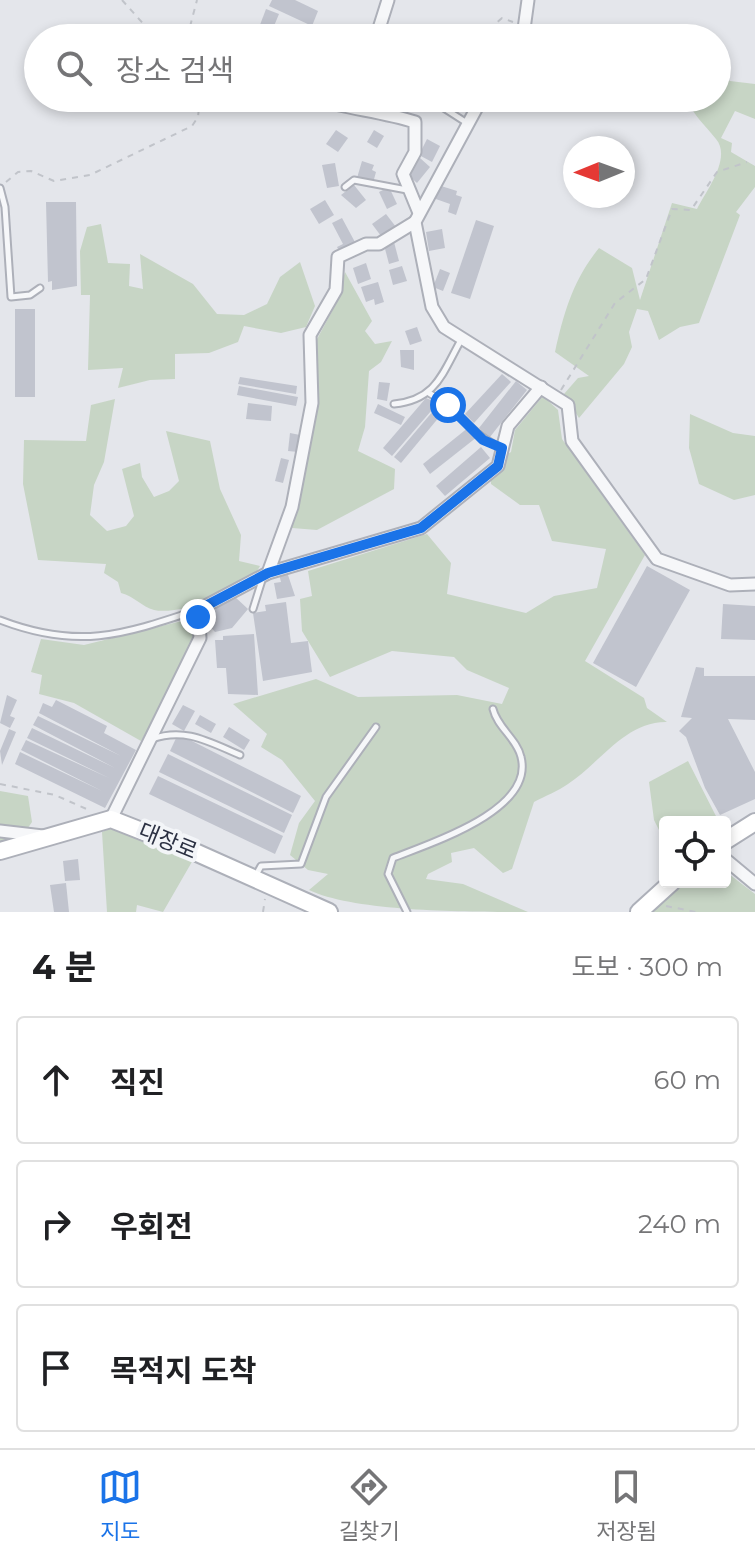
<!DOCTYPE html>
<html lang="ko">
<meta charset="utf-8">
<style>
:root{--surface:#fff;--page:#f2f2f2;--text:#202124;--muted:#757577;--line:#e0e0e0;--accent:#1a73e8}
body{margin:0;font-family:Montserrat,"Noto Sans KR",sans-serif;background:var(--page);color:var(--text)}
.controls{position:absolute;right:24px;bottom:24px;display:grid;overflow:hidden;border-radius:8px;box-shadow:0 4px 12px #0003}
.controls button{width:72px;height:72px;display:grid;place-items:center;padding:0;border:0;border-bottom:2px solid var(--line);background:var(--surface);color:var(--text);font:40px sans-serif}
.compass{position:absolute;left:563px;top:136px;width:72px;height:72px;border-radius:50%;background:var(--surface);box-shadow:0 4px 12px #0003;rotate:269deg}
.stop{position:absolute;width:24px;height:24px;margin:-18px;border:6px solid #1a73e8;border-radius:50%;background:#fff}
.stop.end{background:#1a73e8;border-color:#fff;box-shadow:0 2px 8px #0008}
.list{margin:0;padding:0;list-style:none}
h2{display:flex;justify-content:space-between;align-items:center;height:104px;margin:0;padding:0 32px;font-size:34px}
h2 small{font-size:26px;font-weight:400;color:var(--muted)}
.list li{display:grid;grid-template-columns:52px 1fr auto;gap:24px;align-items:center;box-sizing:border-box;height:128px;margin:0 16px 16px;padding:0 16px;border:2px solid var(--line);border-radius:8px}
.list b{display:block;font-size:30px;white-space:nowrap}
.list em{font-size:26px;font-style:normal;color:var(--muted)}
.icon{flex:none;width:44px;height:44px;fill:none;stroke:currentColor;stroke-width:2;stroke-linecap:round;stroke-linejoin:round}
.map{position:relative;flex:none;width:755px;height:912px;overflow:hidden}
.search{position:absolute;background:var(--surface);box-shadow:0 4px 12px #0003;left:24px;right:24px;top:24px;height:88px;display:flex;align-items:center;gap:20px;box-sizing:border-box;padding:0 28px;border-radius:44px;color:var(--muted);font-size:30px}
.sheet{height:536px;background:var(--surface)}
nav{display:flex;justify-content:space-around;align-items:center;box-sizing:border-box;height:112px;border-top:2px solid var(--line);background:var(--surface);font-size:22px;color:var(--muted)}
nav a{display:grid;justify-items:center;gap:4px}
nav .on{color:var(--accent)}
.map>svg:first-child{display:block}
.green{fill:#c7d5c5}
.building{fill:#c1c4ce}
.lines{fill:none;stroke-linecap:round;stroke-linejoin:round}
.lane-casing{stroke:#adb0b9;stroke-width:9}
.street-casing{stroke:#adb0b9;stroke-width:15}
.secondary-casing{stroke:#adb0b9;stroke-width:20}
.path{stroke:#c1c4ca;stroke-width:2;stroke-dasharray:6 6;stroke-linecap:butt}
.lane{stroke:#f6f7f9;stroke-width:5}
.street{stroke:#f6f7f9;stroke-width:11}
.secondary{stroke:#fff;stroke-width:16}
.route{stroke:#1a73e8;stroke-width:10}
.labels{text-anchor:middle;dominant-baseline:central;stroke-width:8;stroke-linejoin:round;paint-order:stroke}
.street-label{font-size:22px;fill:#2c3143;stroke:#f3f5f8}
</style>
<div class="map">
<svg width="755" height="912" viewBox="0 0 755 912">
<rect width="100%" height="100%" fill="#e4e6eb"/>
<!-- green -->
<g class="green">
<path d="M717,73L730,81L755,84V119L735,111L721,138L732,143L731,152L755,166V187L736,212L740,215L699,323L680,327L659,340L648,311L637,309L629,332L632,347L624,364L579,418L564,394L578,378L589,376L555,352C564,312 573,280 599,248L632,268L640,300L672,203L697,209C706,191 732,158 716,139C704,124 694,116 686,98H717Z"/>
<polygon points="101,224 108,263 130,264 129,286 143,289 140,254 193,284 217,314 244,315 267,304 280,277 300,262 315,306 306,327 281,333 244,326 238,342 209,353 175,354 175,379 150,380 118,388 123,368 88,370 90,295 81,295 80,251 87,227"/>
<polygon points="345,272 372,321 365,331 375,344 392,341 381,362 369,371 365,427 358,451 395,469 394,489 317,530 292,528 317,414 316,341 337,302"/>
<path d="M543,396L558,410L562,439L645,555L585,661L644,698L647,708L667,722C626,721 601,762 568,784C558,791 545,796 534,802L512,869L503,873L474,848L451,853L452,862L428,874L426,879L463,884L528,912C470,912 355,912 309,890L328,874L308,870L290,855L299,823L315,801L282,760L261,747L267,734L233,704L316,679L358,697L457,695L502,704L509,688L467,670L454,657L392,651L330,677L302,631L300,599L312,596L308,571L427,534L451,563L447,594L526,613L554,596L597,588L606,549L552,541L539,505H520L491,484L490,464L511,452L515,430Z"/>
<path d="M115,399L104,462L94,485L90,515L107,531L126,526L134,516L122,469L140,463L142,477L154,497L169,491L179,481L166,431L210,441L220,489L241,535L239,561L260,566C249,590 181,616 154,610C142,607 134,596 121,593L118,582L104,573L106,564L38,560L23,484L24,440L86,441L91,405Z"/>
<polygon points="690,414 733,433 755,436 755,495 734,500 699,484 689,448"/>
<polygon points="194,618 193,647 141,741 74,703 39,694 42,675 31,672 41,639 84,645"/>
<polygon points="688,761 719,822 665,822 665,842 654,820 649,782"/>
<polygon points="0,791 28,796 32,822 21,838 0,844"/>
<polygon points="114,827 193,860 163,912 137,905 136,912 107,912 102,832"/>
<polygon points="725,871 755,894 755,912 649,912 687,882 725,882"/>
</g>
<!-- building -->
<g class="building">
<polygon points="272,0 295,0 318,11 312,26 269,6"/>
<polygon points="266,9 279,14 269,38 255,38"/>
<polygon points="336,130 348,138 338,152 326,144"/>
<polygon points="374,130 384,136 377,148 367,142"/>
<polygon points="427,139 440,146 432,162 419,155"/>
<polygon points="420,158 430,167 417,183 407,174"/>
<polygon points="362,161 374,165 372,170 376,172 373,183 357,178"/>
<polygon points="335,163 339,186 327,188 322,165"/>
<polygon points="354,185 366,200 356,208 341,195"/>
<polygon points="438,185 457,191 456,195 462,197 456,215 448,212 450,204 433,198"/>
<polygon points="389,187 397,204 387,209 379,192"/>
<polygon points="325,200 334,215 319,224 310,209"/>
<polygon points="46,202 76,202 77,286 52,290 52,281 48,282"/>
<polygon points="386,214 396,227 381,236 372,224"/>
<polygon points="342,218 356,244 340,253 337,247 343,244 332,223"/>
<polygon points="476,220 494,226 470,299 451,293"/>
<polygon points="442,229 445,248 429,251 426,232"/>
<polygon points="394,242 399,261 389,264 384,245"/>
<polygon points="366,263 371,279 358,284 353,268"/>
<polygon points="402,266 407,281 393,285 389,270"/>
<polygon points="440,269 450,273 443,291 433,287"/>
<polygon points="378,282 384,302 375,305 374,299 366,302 361,287"/>
<rect x="15" y="309" width="20" height="88"/>
<polygon points="417,327 422,341 410,345 405,331"/>
<polygon points="400,350 414,350 414,370 401,367"/>
<polygon points="502,374 511,382 474,423 465,414"/>
<polygon points="240,377 297,386 296,394 238,384"/>
<polygon points="516,381 527,390 490,437 479,428"/>
<polygon points="379,382 390,383 387,401 377,399"/>
<polygon points="239,386 298,397 296,406 237,395"/>
<polygon points="426,398 438,403 392,456 383,448"/>
<polygon points="248,403 272,406 271,421 246,419"/>
<polygon points="378,404 405,417 401,425 374,413"/>
<polygon points="439,404 445,410 401,463 394,457"/>
<polygon points="469,427 477,437 430,474 423,464"/>
<polygon points="290,433 300,435 298,452 288,451"/>
<polygon points="481,447 490,458 445,496 436,486"/>
<polygon points="281,458 289,460 283,483 275,481"/>
<polygon points="647,566 690,590 636,687 593,663"/>
<polygon points="287,572 295,596 277,599 274,583 281,582 279,574"/>
<polygon points="234,596 248,609 232,628 215,632 201,616 209,609 214,612 219,604"/>
<polygon points="286,602 291,643 308,641 312,672 263,681 253,613 266,611 265,605"/>
<polygon points="723,604 755,606 755,640 721,639"/>
<polygon points="254,634 258,695 228,694 226,668 217,668 215,640 223,640 223,636"/>
<polygon points="696,667 704,668 704,676 755,676 755,720 728,719 755,772 755,799 720,815 705,788 686,737 679,731 692,718 681,717"/>
<polygon points="7,695 17,700 10,716 15,718 10,728 0,723"/>
<polygon points="56,700 107,726 104,733 136,750 105,808 15,764 20,752 102,791 21,750 26,740 109,778 27,738 32,728 115,768 33,725 38,716 121,756 39,713 43,703 52,707"/>
<polygon points="183,705 195,711 184,731 172,724"/>
<polygon points="200,715 216,724 211,733 195,724"/>
<polygon points="229,727 250,740 244,750 223,737"/>
<polygon points="9,729 16,732 2,765 0,751"/>
<polygon points="178,734 301,796 293,813 170,751"/>
<polygon points="168,754 292,815 284,833 159,772"/>
<polygon points="158,776 283,836 275,854 149,794"/>
<polygon points="78,859 80,880 65,881 63,861"/>
<polygon points="66,883 69,912 54,912 50,885"/>
</g>
<g class="lines">
<defs>
<g id="lane">
<polyline points="437,98 439,105 467,123"/>
<polyline points="345,187 354,180 407,190"/>
<polyline points="0,188 5,207 11,297 30,295 40,288"/>
<path d="M429,393C456,409 473,435 501,448"/>
<path d="M394,404C436,400 442,374 461,340"/>
<polyline points="253,609 263,577"/>
<path d="M0,620C78,650 122,635 197,610"/>
<path d="M152,739C185,727 209,742 240,755"/>
<polyline points="256,875 261,866 301,864 326,797 376,727"/>
<path d="M407,912L388,874L393,858C428,844 535,811 521,757C517,739 497,727 493,709"/>
</g>
<g id="street">
<polyline points="376,38 388,0"/>
<polyline points="517,38 524,29 528,0"/>
<path d="M313,98C346,109 381,111 415,122V152L403,174L419,213"/>
<polyline points="482,98 415,222 432,307 444,327 568,405 572,441 657,559 730,585 755,584"/>
<polyline points="268,573 292,507 312,403 310,335 336,290 338,257 366,244 379,244 415,222"/>
<polyline points="111,819 200,638 198,610 268,573 421,528 498,466 508,426 541,387"/>
<polyline points="0,831 43,836"/>
<polyline points="725,859 755,884"/>
</g>
<g id="secondary">
<polyline points="725,841 755,822"/>
<polyline points="0,851 111,819 195,852 329,912"/>
<polyline points="639,912 672,882"/>
</g>
</defs>
<!-- lane casing -->
<use href="#lane" class="lane-casing"/>
<!-- street casing -->
<use href="#street" class="street-casing"/>
<!-- secondary casing -->
<use href="#secondary" class="secondary-casing"/>
<!-- path -->
<g class="path">
<polyline points="122,0 156,38"/>
<polyline points="187,38 197,0"/>
<polyline points="480,38 502,18 513,22"/>
<polyline points="6,182 18,172 31,171 54,181 90,175 192,126 198,117 200,98"/>
<polyline points="561,390 615,303 646,279 672,209 691,210 717,172 747,162"/>
<polyline points="0,784 55,795 91,811"/>
<polyline points="666,906 696,912"/>
<polyline points="263,912 265,899"/>
</g>
<!-- lane -->
<use href="#lane" class="lane"/>
<!-- street -->
<use href="#street" class="street"/>
<!-- secondary -->
<use href="#secondary" class="secondary"/>
</g>
<g class="lines">
<!-- route -->
<polyline class="route" points="198,617 198,610 268,573 421,528 498,466 502,448 483,440 448,405"/>
</g>
<g class="labels">
<!-- street labels -->
<g class="street-label">
<text transform="translate(168 841) rotate(22)">대장로</text>
</g>
</g>
</svg>
<div class="controls">
<button><svg class="icon" aria-label="locate" viewBox="0 0 24 24"><circle cx="12" cy="12" r="6"/><path d="M12 2v4M12 18v4M2 12h4M18 12h4"/></svg></button>
</div>
<svg class="compass" viewBox="-18 -18 36 36"><path d="M0-13l5 13h-10z" fill="#e53935"/><path d="M0 13l5-13h-10z" fill="#757577"/></svg>
<div class="stop" style="left:448px;top:405px"></div>
<div class="stop end" style="left:198px;top:617px"></div>
<div class="search"><svg class="icon" aria-label="search" viewBox="0 0 24 24"><circle cx="10" cy="10" r="6"/><path d="M15 15l6 6"/></svg>장소 검색</div>
</div>
<section class="sheet">
<h2>4 분<small>도보 · 300 m</small></h2>
<ul class="list">
<li><svg class="icon" aria-label="ahead" viewBox="0 0 24 24"><path d="M12 20V5M6 11l6-6 6 6"/></svg><div><b>직진</b></div><em>60 m</em></li>
<li><svg class="icon" aria-label="right" viewBox="0 0 24 24"><path d="M7 20v-9h11M14 6l5 5-5 5"/></svg><div><b>우회전</b></div><em>240 m</em></li>
<li><svg class="icon" aria-label="arrive" viewBox="0 0 24 24"><path d="M6 21V4h12l-3 4 3 4H6"/></svg><div><b>목적지 도착</b></div></li>
</ul>
</section>
<nav>
<a class="on"><svg class="icon" aria-label="map" viewBox="0 0 24 24"><path d="M3 6l6-2 6 2 6-2v14l-6 2-6-2-6 2zM9 4v14M15 6v14"/></svg>지도</a>
<a><svg class="icon" aria-label="directions" viewBox="0 0 24 24"><path d="M12 3l9 9-9 9-9-9zM9 14v-3h6M13 9l2 2-2 2"/></svg>길찾기</a>
<a><svg class="icon" aria-label="saved" viewBox="0 0 24 24"><path d="M7 4h10v16l-5-4-5 4z"/></svg>저장됨</a>
</nav>
